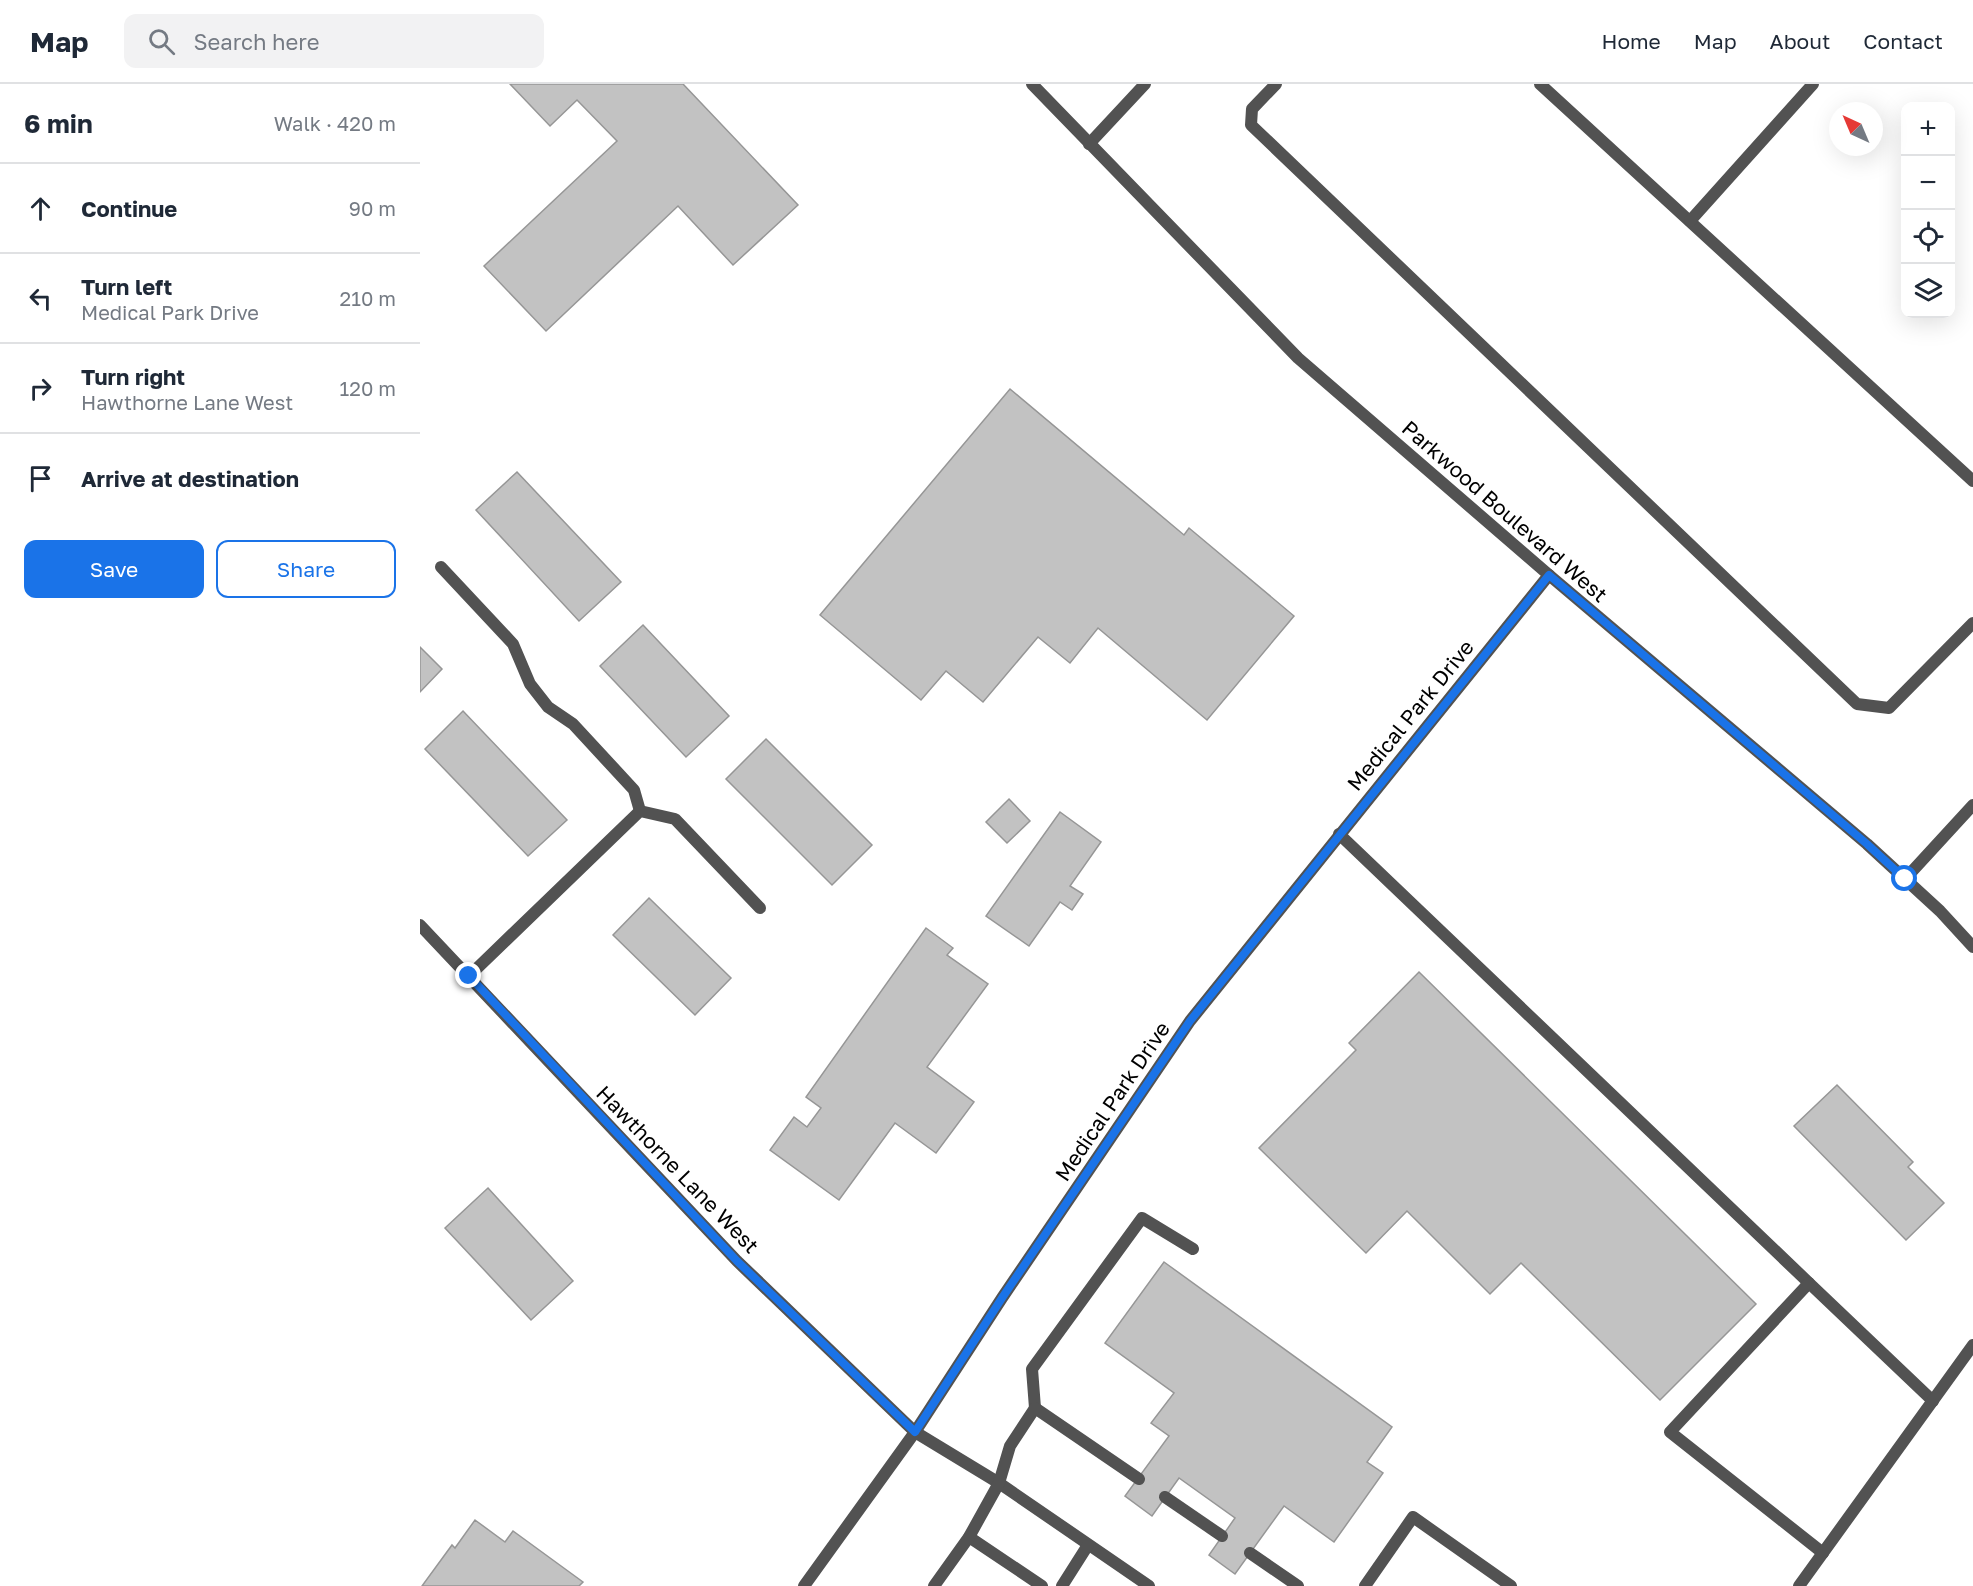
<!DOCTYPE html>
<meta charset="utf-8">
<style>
:root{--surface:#fff;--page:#f2f2f3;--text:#1f2937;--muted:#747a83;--line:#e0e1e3;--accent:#1a73e8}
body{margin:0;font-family:"Golos Text",sans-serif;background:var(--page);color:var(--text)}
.controls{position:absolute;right:18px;top:18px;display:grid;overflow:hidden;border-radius:12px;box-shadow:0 6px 24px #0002}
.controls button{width:54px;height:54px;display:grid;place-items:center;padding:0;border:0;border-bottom:2px solid var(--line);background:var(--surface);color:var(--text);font:30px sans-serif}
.compass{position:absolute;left:1409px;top:18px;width:54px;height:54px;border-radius:50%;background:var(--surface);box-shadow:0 6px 24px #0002;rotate:316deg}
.stop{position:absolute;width:18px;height:18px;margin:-14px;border:4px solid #1a73e8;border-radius:50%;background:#fff}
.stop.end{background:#1a73e8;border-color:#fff;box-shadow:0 2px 6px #0008}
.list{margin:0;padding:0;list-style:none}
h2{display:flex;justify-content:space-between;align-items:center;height:78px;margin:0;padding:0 24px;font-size:26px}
h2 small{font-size:20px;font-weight:400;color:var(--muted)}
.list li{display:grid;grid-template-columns:39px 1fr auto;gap:18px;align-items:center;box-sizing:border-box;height:90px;padding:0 24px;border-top:2px solid var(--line)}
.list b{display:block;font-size:22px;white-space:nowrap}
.list p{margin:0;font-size:20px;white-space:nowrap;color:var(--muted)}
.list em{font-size:20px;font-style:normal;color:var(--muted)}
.actions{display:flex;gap:12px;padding:18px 24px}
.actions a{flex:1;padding:14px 0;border:2px solid var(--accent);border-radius:12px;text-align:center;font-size:21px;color:var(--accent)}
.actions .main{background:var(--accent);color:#fff}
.icon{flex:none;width:33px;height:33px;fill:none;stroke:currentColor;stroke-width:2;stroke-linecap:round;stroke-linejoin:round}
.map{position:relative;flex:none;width:1553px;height:1502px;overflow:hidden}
header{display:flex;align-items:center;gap:36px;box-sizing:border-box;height:84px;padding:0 30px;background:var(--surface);border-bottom:2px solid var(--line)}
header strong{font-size:28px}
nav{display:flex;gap:33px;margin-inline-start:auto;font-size:21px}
.search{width:420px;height:54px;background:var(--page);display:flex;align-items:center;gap:15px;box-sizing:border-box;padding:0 21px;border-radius:12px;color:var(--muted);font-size:22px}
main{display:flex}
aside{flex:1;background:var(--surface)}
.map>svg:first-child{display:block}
.building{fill:#c2c2c2;stroke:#969696;stroke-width:1.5}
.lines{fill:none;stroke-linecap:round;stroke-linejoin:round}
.service{stroke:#525252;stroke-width:12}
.minor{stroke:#525252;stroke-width:12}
.route{stroke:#1a73e8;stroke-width:8}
.labels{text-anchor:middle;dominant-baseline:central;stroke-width:5;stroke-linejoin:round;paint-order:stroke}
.street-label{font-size:21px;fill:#000;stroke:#fff}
</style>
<header>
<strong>Map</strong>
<div class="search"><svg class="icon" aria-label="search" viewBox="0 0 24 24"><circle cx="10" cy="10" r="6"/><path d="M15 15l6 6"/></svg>Search here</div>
<nav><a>Home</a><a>Map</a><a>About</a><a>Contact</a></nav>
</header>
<main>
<aside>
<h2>6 min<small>Walk · 420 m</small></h2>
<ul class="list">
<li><svg class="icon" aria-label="ahead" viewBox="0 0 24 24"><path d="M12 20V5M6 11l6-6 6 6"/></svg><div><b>Continue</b></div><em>90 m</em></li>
<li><svg class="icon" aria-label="left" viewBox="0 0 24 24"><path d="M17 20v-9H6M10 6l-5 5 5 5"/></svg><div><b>Turn left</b><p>Medical Park Drive</p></div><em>210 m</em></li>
<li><svg class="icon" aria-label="right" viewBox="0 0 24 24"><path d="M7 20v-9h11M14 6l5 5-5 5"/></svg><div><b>Turn right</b><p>Hawthorne Lane West</p></div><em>120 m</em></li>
<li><svg class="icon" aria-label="arrive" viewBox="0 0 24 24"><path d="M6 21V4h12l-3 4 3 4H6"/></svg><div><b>Arrive at destination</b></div></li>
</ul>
<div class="actions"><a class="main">Save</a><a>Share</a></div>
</aside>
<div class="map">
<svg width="1553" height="1502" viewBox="0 0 1553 1502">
<rect width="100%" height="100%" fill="#fff"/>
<!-- building -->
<g class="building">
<polygon points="90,0 263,0 378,121 313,181 258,122 126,247 64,182 197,57 157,16 130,42"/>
<polygon points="590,305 764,451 769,444 874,532 787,636 678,544 650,579 618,553 563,618 526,587 501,616 400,531"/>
<polygon points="97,388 201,498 159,537 56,426"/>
<polygon points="223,541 309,632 266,673 180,582"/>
<polygon points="0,563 22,585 0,608"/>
<polygon points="43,627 147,736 108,772 5,665"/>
<polygon points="346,655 452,761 412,801 306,695"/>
<polygon points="589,715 610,737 587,759 566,738"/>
<polygon points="640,728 681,758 650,802 663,810 652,826 640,818 609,862 566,832"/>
<polygon points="229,814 311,894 275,931 193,851"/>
<polygon points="506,844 533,864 527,871 568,900 507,983 554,1018 516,1069 475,1039 419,1116 350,1066 374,1033 387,1043 401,1024 386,1013"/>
<polygon points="999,888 1336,1220 1240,1316 1101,1179 1070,1210 987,1127 946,1169 839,1064 936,966 929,959"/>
<polygon points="1417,1001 1493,1078 1488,1083 1524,1119 1486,1156 1374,1042"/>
<polygon points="68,1104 153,1197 111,1236 25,1144"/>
<polygon points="744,1178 972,1343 947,1378 963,1389 914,1458 864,1422 815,1490 789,1471 815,1434 759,1394 732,1432 705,1412 749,1352 731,1339 754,1309 685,1259"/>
<polygon points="55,1436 85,1458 93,1447 163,1498 159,1502 2,1502 32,1461 35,1464"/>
</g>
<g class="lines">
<!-- service -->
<g class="service">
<polyline points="856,0 832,25 831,41 1437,620 1469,624 1553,539"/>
<polyline points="1120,0 1553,397"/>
<polyline points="669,60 725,0"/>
<polyline points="1270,137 1393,0"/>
<polyline points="21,483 93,560 110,600 128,623 153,640 214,706 220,727"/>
<polyline points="919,750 1389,1199"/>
<polyline points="1485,795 1553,721"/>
<polyline points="49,892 220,727 255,735 340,824"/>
<polyline points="615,1324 612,1285 722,1134 773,1165"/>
<polyline points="495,1348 579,1399 729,1502"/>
<polyline points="745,1413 802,1452"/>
<polyline points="549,1453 622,1502"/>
<polyline points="830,1469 878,1502"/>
<polyline points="1403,1469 1250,1348 1389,1199 1513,1317"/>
<polyline points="514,1502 549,1453 579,1399 590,1362 615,1324 719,1395"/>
<polyline points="642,1502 668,1461"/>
<polyline points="945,1502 993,1433 1091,1502"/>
<polyline points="1379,1502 1553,1261"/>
</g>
<!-- minor -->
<g class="minor">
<polyline points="612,0 878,274 1129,491 1447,760 1520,827 1553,863"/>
<polyline points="0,841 317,1177 495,1348"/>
<polyline points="384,1502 495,1348 582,1214 770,937 1129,491"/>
</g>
</g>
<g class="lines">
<!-- route -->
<polyline class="route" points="49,892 317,1177 495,1348 582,1214 770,937 1129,491 1447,760 1485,795"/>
</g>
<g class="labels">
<!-- street labels -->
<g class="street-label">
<text transform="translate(1085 427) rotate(41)">Parkwood Boulevard West</text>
<text transform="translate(990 631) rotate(-51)">Medical Park Drive</text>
<text transform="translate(692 1017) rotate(-56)">Medical Park Drive</text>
<text transform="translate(258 1085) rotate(46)">Hawthorne Lane West</text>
</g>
</g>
</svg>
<div class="controls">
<button>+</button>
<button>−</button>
<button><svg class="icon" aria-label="locate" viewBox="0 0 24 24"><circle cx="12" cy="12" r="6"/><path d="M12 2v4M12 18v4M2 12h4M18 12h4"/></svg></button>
<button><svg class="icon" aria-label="layers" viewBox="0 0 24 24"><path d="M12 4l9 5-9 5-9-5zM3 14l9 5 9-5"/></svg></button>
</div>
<svg class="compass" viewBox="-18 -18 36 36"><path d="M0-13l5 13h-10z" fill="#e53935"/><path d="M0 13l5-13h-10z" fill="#747a83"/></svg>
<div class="stop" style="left:1485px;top:795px"></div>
<div class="stop end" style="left:49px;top:892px"></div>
</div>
</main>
